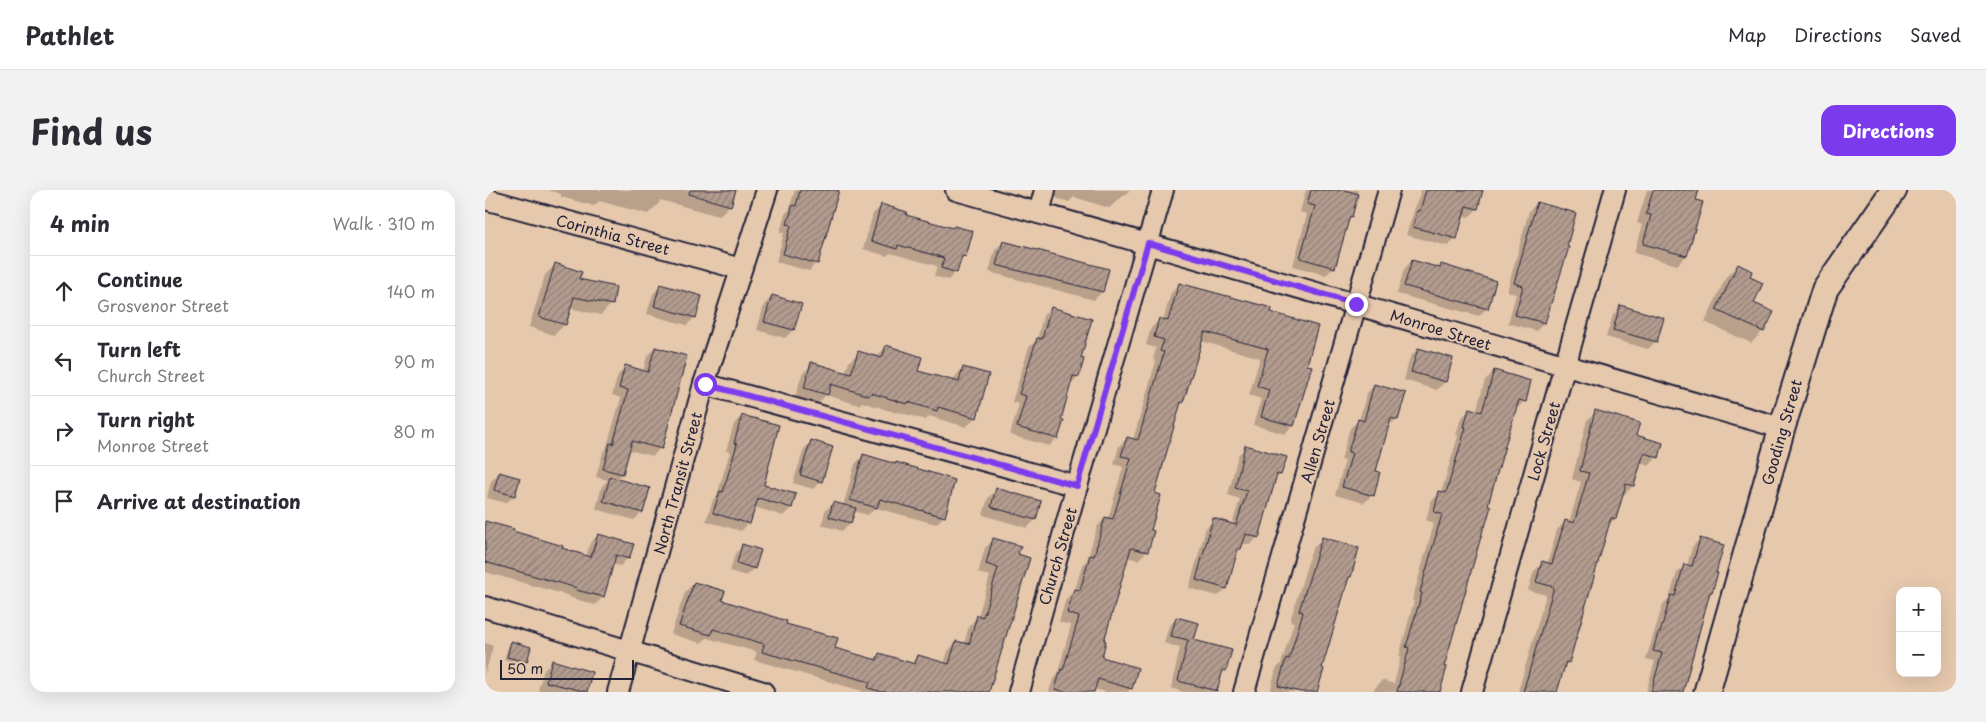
<!DOCTYPE html>
<meta charset="utf-8">
<style>
:root{--surface:#fff;--page:#f2f2f3;--text:#2b2b33;--muted:#7c7c81;--line:#e1e1e2;--accent:#7c3aed}
body{margin:0;font-family:"Playpen Sans",sans-serif;background:var(--page);color:var(--text)}
.controls{position:absolute;right:15px;bottom:15px;display:grid;overflow:hidden;border-radius:10px;box-shadow:0 5px 20px #0002}
.controls button{width:45px;height:45px;display:grid;place-items:center;padding:0;border:0;border-bottom:1px solid var(--line);background:var(--surface);color:var(--text);font:25px sans-serif}
.scale{position:absolute;left:15px;bottom:12px;width:134px;box-sizing:border-box;padding-left:5px;border:2px solid #22223b;border-top:0;font-size:14px;line-height:18px;white-space:nowrap;color:#22223b;-webkit-text-stroke:4px #e6c8ad;paint-order:stroke}
.stop{position:absolute;width:15px;height:15px;margin:-11px;border:4px solid #7c3aed;border-radius:50%;background:#fff}
.stop.end{background:#7c3aed;border-color:#fff;box-shadow:0 1px 5px #0008}
.list{margin:0;padding:0;list-style:none}
h2{display:flex;justify-content:space-between;align-items:center;height:65px;margin:0;padding:0 20px;font-size:21px}
h2 small{font-size:16px;font-weight:400;color:var(--muted)}
.list li{display:grid;grid-template-columns:32px 1fr auto;gap:15px;align-items:center;box-sizing:border-box;height:70px;padding:0 20px;border-top:1px solid var(--line)}
.list b{display:block;font-size:19px;white-space:nowrap}
.list p{margin:0;font-size:16px;white-space:nowrap;color:var(--muted)}
.list em{font-size:16px;font-style:normal;color:var(--muted)}
.icon{flex:none;width:28px;height:28px;fill:none;stroke:currentColor;stroke-width:2;stroke-linecap:round;stroke-linejoin:round}
.map{position:relative;flex:none;width:1471px;height:502px;overflow:hidden;border-radius:15px}
header{display:flex;align-items:center;gap:30px;box-sizing:border-box;height:70px;padding:0 25px;background:var(--surface);border-bottom:1px solid var(--line)}
header strong{font-size:24px}
nav{display:flex;gap:28px;margin-inline-start:auto;font-size:18px}
.intro{display:flex;align-items:center;justify-content:space-between;box-sizing:border-box;height:120px;padding:0 30px}
h1{margin:0;font-size:35px}
.button{padding:12px 22px;border-radius:15px;background:var(--accent);color:#fff;font-size:18px;font-weight:700}
main{display:flex;gap:30px;padding:0 30px}
aside{flex:1;background:var(--surface);border-radius:15px;box-shadow:0 5px 20px #0002}
.map>svg:first-child{display:block}
.shadow{fill:#0003}
.building{fill:url(#building-hatch);stroke:#22223b}
.lines{fill:none;stroke-linecap:round;stroke-linejoin:round}
.minor-casing{stroke:#22223b;stroke-width:24}
.tertiary-casing{stroke:#22223b;stroke-width:29}
.minor{stroke:#e6c8ad;stroke-width:20}
.tertiary{stroke:#e6c8ad;stroke-width:25}
.route{stroke:#7c3aed;stroke-width:6}
.labels{text-anchor:middle;dominant-baseline:central;stroke-width:4;stroke-linejoin:round;paint-order:stroke}
.street-label{font-size:15px;fill:#22223b;stroke:#e6c8ad}
</style>
<header>
<strong>Pathlet</strong>
<nav><a>Map</a><a>Directions</a><a>Saved</a></nav>
</header>
<div class="intro"><h1>Find us</h1><a class="button">Directions</a></div>
<main>
<aside>
<h2>4 min<small>Walk · 310 m</small></h2>
<ul class="list">
<li><svg class="icon" aria-label="ahead" viewBox="0 0 24 24"><path d="M12 20V5M6 11l6-6 6 6"/></svg><div><b>Continue</b><p>Grosvenor Street</p></div><em>140 m</em></li>
<li><svg class="icon" aria-label="left" viewBox="0 0 24 24"><path d="M17 20v-9H6M10 6l-5 5 5 5"/></svg><div><b>Turn left</b><p>Church Street</p></div><em>90 m</em></li>
<li><svg class="icon" aria-label="right" viewBox="0 0 24 24"><path d="M7 20v-9h11M14 6l5 5-5 5"/></svg><div><b>Turn right</b><p>Monroe Street</p></div><em>80 m</em></li>
<li><svg class="icon" aria-label="arrive" viewBox="0 0 24 24"><path d="M6 21V4h12l-3 4 3 4H6"/></svg><div><b>Arrive at destination</b></div></li>
</ul>
</aside>
<div class="map">
<svg width="1471" height="502" viewBox="0 0 1471 502">
<defs>
<pattern id="building-hatch" width="6" height="6" patternUnits="userSpaceOnUse" patternTransform="scale(1.25)"><rect width="6" height="6" fill="#b39c8f"/><path d="M-1 1l2-2M0 6l6-6M5 7l2-2" fill="none" stroke="#917f76"/></pattern>
</defs>
<rect width="100%" height="100%" fill="#e6c8ad"/>
<filter id="ink" filterUnits="userSpaceOnUse"><feTurbulence type="fractalNoise" baseFrequency=".02" numOctaves="2"/><feDisplacementMap in="SourceGraphic" scale="10" xChannelSelector="R" yChannelSelector="G"/><feConvolveMatrix kernelMatrix="1 2 1 2 8 2 1 2 1" color-interpolation-filters="sRGB"/></filter>
<g filter="url(#ink)">
<!-- shadow -->
<g class="shadow">
<polygon points="63,0 249,0 245,15 234,26 175,10 174,13 163,24 114,11 109,16 76,7 76,4"/>
<polygon points="310,0 353,0 331,73 324,81 291,72 299,43 295,42 300,24 304,20"/>
<polygon points="555,0 645,0 624,18 589,7 584,12 561,5"/>
<polygon points="821,0 873,0 849,77 841,85 808,76 822,24 815,22"/>
<polygon points="936,0 988,0 996,3 992,19 984,27 977,25 971,48 963,56 921,45"/>
<polygon points="1162,0 1213,0 1201,66 1192,75 1149,63 1157,35 1152,33"/>
<polygon points="1052,13 1059,133 1051,141 1023,133 1031,104 1022,101 1044,21"/>
<polygon points="396,16 420,26 480,66 474,71 471,82 463,90 449,86 452,76 405,63 402,66 378,59 388,24"/>
<polygon points="518,52 622,80 617,102 609,110 504,82 510,60"/>
<polygon points="927,71 953,79 956,76 1002,118 994,126 912,104 919,79"/>
<polygon points="70,75 126,114 116,125 84,118 79,135 69,145 44,137 60,85"/>
<polygon points="1253,75 1263,87 1267,113 1278,141 1266,153 1220,132 1241,87"/>
<polygon points="694,95 785,123 820,176 808,236 800,244 768,235 776,209 764,205 775,168 716,151 697,212 694,216 668,304 664,341 667,342 661,362 653,370 642,367 617,451 615,468 646,498 643,502 621,502 609,499 608,502 564,502 568,489 572,486 586,435 574,432 581,409 590,400 597,375 602,370 612,337 620,328 623,329 638,277 629,274 634,256 642,248 648,250 671,171 668,170 671,158 661,155 666,138 674,130 678,131 686,103"/>
<polygon points="176,96 210,127 202,135 162,124 168,104"/>
<polygon points="287,107 308,140 300,148 272,140 279,115"/>
<polygon points="1136,117 1171,151 1163,159 1121,147 1128,125"/>
<polygon points="566,118 594,168 593,187 584,195 574,230 572,248 564,256 525,245 534,214 527,212 544,157 552,150 558,126"/>
<polygon points="401,157 431,181 468,192 469,188 478,178 491,227 481,237 444,226 441,230 413,222 412,223 377,212 374,215 341,205 332,214 310,208 317,184 327,174 360,183 364,172 374,162 392,166"/>
<polygon points="170,158 175,258 168,266 144,260 137,284 131,290 157,322 149,330 111,319 117,296 123,290 111,287 118,262 121,259 136,208 127,205 133,185 141,177 158,182 162,166"/>
<polygon points="933,159 960,192 952,200 919,190 925,167"/>
<polygon points="1009,182 1039,211 1031,220 1002,316 999,336 997,339 958,478 954,502 887,502 897,490 909,494 916,466 914,466 929,411 927,411 949,333 941,330 946,311 956,303 973,246 971,245 976,228 985,220 991,222 1000,190"/>
<polygon points="890,195 912,229 902,237 889,282 887,305 879,313 850,305 860,271 856,270 865,238 874,230 882,203"/>
<polygon points="1111,222 1150,246 1172,267 1164,276 1155,273 1148,296 1140,304 1137,303 1130,329 1121,337 1083,472 1079,476 1071,502 1033,502 1061,405 1043,400 1049,381 1058,373 1062,374 1072,340 1080,332 1084,333 1096,292 1087,289 1102,230"/>
<polygon points="257,226 277,296 306,318 298,326 269,317 264,333 256,341 221,331 228,310 232,305 245,262 241,261 249,234"/>
<polygon points="327,251 336,291 328,299 308,293 319,259"/>
<polygon points="761,257 795,285 789,291 773,347 765,355 757,353 755,359 751,363 741,399 733,406 704,398 721,338 729,330 747,335 755,309 743,305 753,265"/>
<polygon points="378,266 410,275 412,273 459,326 451,334 391,318 383,325 368,321 365,333 357,341 337,335 340,321 348,313 358,316 370,274"/>
<polygon points="14,284 29,306 21,313 2,308 6,291"/>
<polygon points="511,300 555,312 550,330 542,338 498,325 503,308"/>
<polygon points="0,332 101,367 105,353 113,345 143,368 135,376 127,374 118,407 110,415 84,407 85,406 0,382"/>
<polygon points="509,349 534,357 502,502 377,502 377,501 269,470 272,462 222,448 216,453 186,444 200,402 209,393 235,411 299,434 348,459 388,470 394,464 426,474 433,466 459,474 463,461 471,452 479,454 484,436 493,426 505,386 493,383 500,358"/>
<polygon points="838,349 865,387 862,390 835,479 831,502 785,502 791,479 796,474 809,432 805,431 827,359"/>
<polygon points="1215,349 1226,402 1223,405 1196,502 1161,502 1170,471 1161,469 1178,414 1184,408 1192,383 1200,375 1202,376 1207,357"/>
<polygon points="258,356 269,378 261,386 245,381 250,364"/>
<polygon points="692,428 708,451 740,481 735,485 730,502 699,502 686,498 695,458 679,453 684,436"/>
<polygon points="0,453 8,456 0,484"/>
<polygon points="27,453 41,472 37,475 19,470 23,457"/>
<polygon points="67,472 106,483 100,502 57,502 53,500 59,480"/>
</g>
<!-- building -->
<g class="building">
<polygon points="205,0 251,0 246,16 204,4"/>
<polygon points="315,0 354,0 333,74 298,64 306,35 302,34 308,15 311,16"/>
<polygon points="826,0 860,0 873,4 867,27 865,26 850,78 815,68 830,16 822,14"/>
<polygon points="941,0 998,0 993,19 981,16 972,49 928,37 932,21 935,21"/>
<polygon points="1168,0 1214,0 1211,10 1218,12 1202,66 1158,54 1166,25 1161,24"/>
<polygon points="1052,12 1091,23 1082,56 1084,57 1060,133 1030,125 1038,96 1029,93"/>
<polygon points="396,14 422,22 421,25 468,38 469,36 488,41 481,67 477,66 472,83 456,78 459,68 413,55 412,59 386,51"/>
<polygon points="518,51 624,79 618,102 511,75"/>
<polygon points="927,70 955,78 956,74 1011,91 1003,119 919,96"/>
<polygon points="70,73 97,82 94,89 131,97 128,115 89,107 81,135 54,127"/>
<polygon points="1253,74 1267,81 1265,87 1278,93 1269,113 1289,122 1279,142 1231,120"/>
<polygon points="694,93 787,118 786,122 833,136 822,175 827,176 809,236 776,227 784,200 772,196 783,159 720,142 698,213 696,212 670,303 676,305 666,340 669,341 663,362 646,358 619,451 621,451 617,467 653,478 647,499 613,489 609,502 580,502 570,499 576,479 578,480 594,427 582,423 589,399 595,400 605,365 609,366 620,327 628,329 646,268 636,266 642,247 653,250 679,162 675,161 679,150 669,147 674,128 683,131"/>
<polygon points="175,94 217,106 211,128 169,116"/>
<polygon points="287,105 317,114 309,140 279,132"/>
<polygon points="1135,115 1179,128 1172,152 1128,140"/>
<polygon points="566,117 607,129 596,168 599,169 594,187 588,186 576,230 579,230 573,249 532,237 541,206 534,204 552,148 557,149"/>
<polygon points="401,155 437,167 433,181 474,192 478,177 504,184 492,228 453,217 452,221 423,212 422,214 386,203 384,206 346,194 343,205 319,198 326,172 366,184 373,161 397,168"/>
<polygon points="170,157 202,166 177,259 147,251 138,284 118,279 125,253 128,254 143,200 134,198 140,175 163,182"/>
<polygon points="933,158 968,168 961,192 926,182"/>
<polygon points="1009,180 1046,191 1041,212 1034,210 1022,249 1003,315 1006,316 1000,337 999,336 959,477 962,477 955,502 912,502 924,458 921,457 937,403 935,402 957,324 949,322 954,301 961,303 981,237 979,237 984,218 997,222"/>
<polygon points="889,194 921,203 913,230 906,228 891,281 895,282 889,306 857,297 867,263 863,262 873,229 879,231"/>
<polygon points="1110,220 1155,233 1151,245 1178,253 1174,268 1159,263 1149,296 1141,294 1131,329 1126,328 1084,473 1081,472 1072,502 1038,502 1069,397 1051,392 1057,371 1067,374 1080,330 1089,333 1104,283 1095,281"/>
<polygon points="257,225 294,235 279,295 311,304 307,318 273,308 265,334 228,323 235,301 238,302 252,254 249,253"/>
<polygon points="326,250 348,257 337,292 315,285"/>
<polygon points="760,255 802,267 796,285 792,284 774,348 761,344 756,359 753,359 742,399 711,390 728,328 751,335 762,301 750,298"/>
<polygon points="378,264 411,274 411,272 470,290 460,327 395,309 392,318 365,310"/>
<polygon points="14,282 35,288 30,306 9,300"/>
<polygon points="125,287 165,298 158,323 118,311"/>
<polygon points="511,298 556,311 551,330 506,317"/>
<polygon points="348,312 371,318 366,333 344,327"/>
<polygon points="0,331 29,339 28,341 78,356 77,358 106,367 113,344 149,354 144,369 131,365 119,407 91,400 92,398 0,372"/>
<polygon points="837,347 874,358 866,387 864,387 837,478 839,479 832,502 815,502 793,496 801,468 804,469 818,422 814,421"/>
<polygon points="508,348 536,356 533,364 545,368 504,502 397,502 383,498 385,492 277,462 279,454 228,439 226,445 194,436 209,392 240,401 237,410 302,431 301,434 353,448 350,458 392,470 394,463 430,474 433,465 464,474 471,451 484,454 492,425 498,427 513,378 501,374"/>
<polygon points="1215,348 1239,355 1231,383 1233,383 1227,402 1225,402 1198,502 1166,502 1177,463 1168,461 1173,443 1175,443 1186,405 1190,406 1199,374 1207,376"/>
<polygon points="257,354 276,360 270,379 252,373"/>
<polygon points="691,427 714,433 709,450 747,460 741,481 738,480 732,501 693,491 703,450 686,446"/>
<polygon points="26,451 46,457 42,472 22,467"/>
<polygon points="67,470 107,482 102,502 61,492"/>
</g>
<g class="lines">
<defs>
<g id="minor">
<path d="M471,0C747,76 1021,160 1297,238"/>
<polyline points="0,9 256,79"/>
<polyline points="554,23 560,0"/>
<polyline points="219,194 592,296"/>
<polyline points="0,417 278,502"/>
<polyline points="133,502 219,194 282,0"/>
<polyline points="534,502 592,296 678,0"/>
<polyline points="759,502 904,0"/>
<polyline points="987,502 1130,0"/>
</g>
<polyline id="tertiary" points="1222,502 1297,238 1340,99 1409,0"/>
</defs>
<!-- minor casing -->
<use href="#minor" class="minor-casing"/>
<!-- tertiary casing -->
<use href="#tertiary" class="tertiary-casing"/>
<!-- minor -->
<use href="#minor" class="minor"/>
<!-- tertiary -->
<use href="#tertiary" class="tertiary"/>
</g>
</g>
<g class="lines" filter="url(#ink)">
<!-- route -->
<polyline class="route" points="220,194 592,296 663,53 871,114"/>
</g>
<g class="labels">
<!-- street labels -->
<g class="street-label">
<text transform="translate(128 44) rotate(15)">Corinthia Street</text>
<text transform="translate(956 139) rotate(17)">Monroe Street</text>
<text transform="translate(1296 242) rotate(-74)">Gooding Street</text>
<text transform="translate(832 251) rotate(-74)">Allen Street</text>
<text transform="translate(1058 251) rotate(-74)">Lock Street</text>
<text transform="translate(192 293) rotate(-75)">North Transit Street</text>
<text transform="translate(572 366) rotate(-74)">Church Street</text>
</g>
</g>
</svg>
<div class="controls">
<button>+</button>
<button>−</button>
</div>
<div class="scale">50 m</div>
<div class="stop" style="left:220px;top:194px"></div>
<div class="stop end" style="left:871px;top:114px"></div>
</div>
</main>
